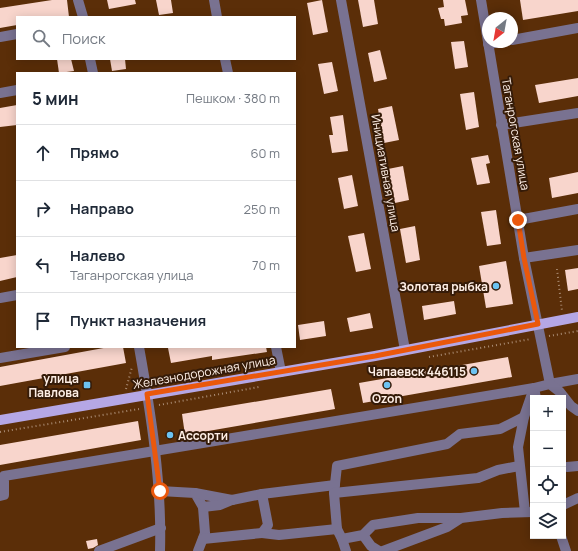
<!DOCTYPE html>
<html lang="ru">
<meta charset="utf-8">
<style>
:root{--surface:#fff;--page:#f2f2f3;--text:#1f2937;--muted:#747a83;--line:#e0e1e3}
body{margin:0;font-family:Manrope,sans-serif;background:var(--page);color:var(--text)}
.controls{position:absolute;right:12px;bottom:12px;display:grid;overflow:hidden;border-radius:0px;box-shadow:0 2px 10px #0003}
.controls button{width:36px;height:36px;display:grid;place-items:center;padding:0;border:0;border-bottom:1px solid var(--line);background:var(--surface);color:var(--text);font:20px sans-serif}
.compass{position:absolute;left:482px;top:12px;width:36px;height:36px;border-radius:50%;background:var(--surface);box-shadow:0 2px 10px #0003;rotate:211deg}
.stop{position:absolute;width:12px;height:12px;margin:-9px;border:3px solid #ea580c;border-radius:50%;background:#fff}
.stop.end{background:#ea580c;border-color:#fff;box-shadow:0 1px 4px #0008}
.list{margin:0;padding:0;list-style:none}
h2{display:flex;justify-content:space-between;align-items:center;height:52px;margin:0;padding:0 16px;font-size:17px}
h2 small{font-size:13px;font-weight:400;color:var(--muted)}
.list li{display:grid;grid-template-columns:26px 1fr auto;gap:12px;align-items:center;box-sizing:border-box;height:56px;padding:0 16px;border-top:1px solid var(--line)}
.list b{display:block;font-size:15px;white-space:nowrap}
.list p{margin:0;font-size:13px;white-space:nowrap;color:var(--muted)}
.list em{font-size:13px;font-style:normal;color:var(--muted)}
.icon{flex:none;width:22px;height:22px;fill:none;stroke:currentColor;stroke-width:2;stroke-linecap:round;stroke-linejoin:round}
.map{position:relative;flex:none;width:578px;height:551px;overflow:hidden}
.search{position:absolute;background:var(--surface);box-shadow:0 2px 10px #0003;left:16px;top:16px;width:280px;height:44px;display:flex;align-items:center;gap:10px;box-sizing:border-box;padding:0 14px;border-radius:0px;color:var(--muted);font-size:15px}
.panel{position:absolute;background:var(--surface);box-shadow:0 2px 10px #0003;left:16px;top:72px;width:280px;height:276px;border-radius:0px}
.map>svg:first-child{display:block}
.building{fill:#f8d5cc}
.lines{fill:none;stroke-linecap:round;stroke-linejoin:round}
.path{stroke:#aa8c74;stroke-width:2;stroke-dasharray:1 3;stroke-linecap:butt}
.minor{stroke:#797291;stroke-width:10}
.major{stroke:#b5a7e5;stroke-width:10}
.route{stroke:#ea580c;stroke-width:5}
.poi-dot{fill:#6cc3f2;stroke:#351b08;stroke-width:1.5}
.labels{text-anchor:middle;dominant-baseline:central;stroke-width:4;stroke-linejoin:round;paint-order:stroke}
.street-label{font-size:12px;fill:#feefe6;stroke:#351b08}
.poi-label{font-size:12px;font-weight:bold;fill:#feefe6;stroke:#351b08;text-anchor:end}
</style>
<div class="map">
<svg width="578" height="551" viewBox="0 0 578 551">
<rect width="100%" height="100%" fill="#5b2e08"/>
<!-- building -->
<g class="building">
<polygon points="52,0 67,0 69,17 17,17 17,25 0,28 0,8"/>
<polygon points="107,0 135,0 136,4 109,9"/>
<polygon points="156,0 171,0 173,13 159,15"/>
<polygon points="322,0 328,32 313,35 307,3"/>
<polygon points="358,0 374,0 378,24 363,27"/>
<polygon points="443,0 465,0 468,15 461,16 462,23 445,26 444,19 441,19 438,8 444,7"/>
<polygon points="520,0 578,0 578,11 523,20"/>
<polygon points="464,41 468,67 455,69 451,42"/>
<polygon points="380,50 387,79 374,82 368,53"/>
<polygon points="57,59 71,59 74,71 59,73"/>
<polygon points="110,59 125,59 126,69 112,71"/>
<polygon points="332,62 338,91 324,94 318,64"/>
<polygon points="578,78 578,96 539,103 535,85"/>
<polygon points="474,92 479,127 466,130 460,94"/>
<polygon points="17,105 17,125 0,127 0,108"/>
<polygon points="392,106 399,140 384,143 378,109"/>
<polygon points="343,115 348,151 332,153 329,135 333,135 330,117"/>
<polygon points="488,155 490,163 486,164 490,183 477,185 471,158"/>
<polygon points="403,166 409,200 395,203 388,169"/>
<polygon points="578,172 578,193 552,198 549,178"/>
<polygon points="352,175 358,206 344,209 338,178"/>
<polygon points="496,210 501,244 487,246 481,212"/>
<polygon points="415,226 420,260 406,263 400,229"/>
<polygon points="364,233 371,269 356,272 348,236"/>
<polygon points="17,255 17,277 0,281 0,258"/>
<polygon points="506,261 513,304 486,308 479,266"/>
<polygon points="578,268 578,289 568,291 565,270"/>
<polygon points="454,301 456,314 424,320 422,306"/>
<polygon points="370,313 373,328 350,332 347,318"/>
<polygon points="324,321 326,336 300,340 298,325"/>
<polygon points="109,347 123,347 126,363 0,386 0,367"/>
<polygon points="175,347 266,347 267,352 212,360 212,356 171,363 168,348"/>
<polygon points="508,357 512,377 363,403 359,383"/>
<polygon points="331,389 335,409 185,435 182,414"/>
<polygon points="138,421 141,440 0,465 0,445"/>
<polygon points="97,539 98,545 93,548 88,549 86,541"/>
</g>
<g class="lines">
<!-- path -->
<g class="path">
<polyline points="557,269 562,311"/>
<polyline points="549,336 578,331"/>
<polyline points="429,357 531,339"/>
<polyline points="126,389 132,367"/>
<polyline points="159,405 259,387"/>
<polyline points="0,432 139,409"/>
</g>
<!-- minor -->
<g class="minor">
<polyline points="78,0 83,17"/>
<polyline points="214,0 217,17"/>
<polyline points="341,0 405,350"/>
<polyline points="481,0 488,42"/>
<polyline points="0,37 17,34"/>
<polyline points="512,40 578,28"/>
<polyline points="488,42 524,258 550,384 578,379"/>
<polyline points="488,44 501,42"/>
<polyline points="90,59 93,73"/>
<polyline points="225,59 228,73"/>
<polyline points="0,93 17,90"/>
<polyline points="501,125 578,113"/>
<polyline points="518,220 578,209"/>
<polyline points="524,258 578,250"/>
<polyline points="0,298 17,295"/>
<path d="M139,347C151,414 162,483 160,551"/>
<polyline points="276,347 281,372"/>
<polyline points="0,358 65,347"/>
<polyline points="567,467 578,466"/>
<polyline points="160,491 195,493 203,507 205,533 198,551"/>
<polyline points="195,493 232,500"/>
<polyline points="334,493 337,466 447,444 460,434 500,429 524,417"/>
<polyline points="0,496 4,495 4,476 534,388 536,398"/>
<polyline points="563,505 578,498"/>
<polyline points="203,507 220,505 232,500 262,494 335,485"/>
<polyline points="525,512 518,447 524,417 534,388 550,384 560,392 571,406 578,411"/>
<polyline points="262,533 279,535 337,529"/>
<polyline points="363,535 371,546 379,551"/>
<polyline points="561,536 566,551"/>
<polyline points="203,539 262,533 268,525 262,494"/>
<polyline points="342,539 337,529 334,493 478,478 498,470 519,466"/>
<polyline points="99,551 161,528"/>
<polyline points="346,551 342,539 363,535 373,525 418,518 461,518"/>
<polyline points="383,551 447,527 461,518 502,513 533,512"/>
</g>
<!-- major -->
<polyline class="major" points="0,420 375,356 578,317"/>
</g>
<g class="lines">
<!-- route -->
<polyline class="route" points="160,491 147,394 375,356 538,324 524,258 518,220"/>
</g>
<!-- markers -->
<g class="poi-dot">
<circle cx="496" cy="286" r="4"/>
<circle cx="474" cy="371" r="4"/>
<rect x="83" y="381" width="8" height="8" rx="2"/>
<circle cx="387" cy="385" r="4"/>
<circle cx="170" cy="435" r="4"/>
</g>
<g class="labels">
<!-- street labels -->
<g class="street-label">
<text transform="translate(516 134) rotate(80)">Таганрогская улица</text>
<text transform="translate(386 173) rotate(80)">Инициативная улица</text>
<text transform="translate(204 372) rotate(-10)">Железнодорожная улица</text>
</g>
<!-- poi labels -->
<g class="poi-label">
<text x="488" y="286">Золотая рыбка</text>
<text x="466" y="371">Чапаевск 446115</text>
<text x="79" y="378">улица<tspan x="79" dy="14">Павлова</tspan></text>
<text x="387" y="398" text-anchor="middle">Ozon</text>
<text x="178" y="435" text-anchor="start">Ассорти</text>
</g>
</g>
</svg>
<div class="controls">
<button>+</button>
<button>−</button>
<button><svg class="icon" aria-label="locate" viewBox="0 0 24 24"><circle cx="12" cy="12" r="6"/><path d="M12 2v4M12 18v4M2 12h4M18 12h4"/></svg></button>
<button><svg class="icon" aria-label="layers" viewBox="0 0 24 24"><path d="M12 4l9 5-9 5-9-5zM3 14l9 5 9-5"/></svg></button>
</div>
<svg class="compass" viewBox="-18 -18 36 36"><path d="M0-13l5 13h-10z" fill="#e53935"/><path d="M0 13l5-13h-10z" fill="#747a83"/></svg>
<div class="stop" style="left:160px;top:491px"></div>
<div class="stop end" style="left:518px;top:220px"></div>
<div class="search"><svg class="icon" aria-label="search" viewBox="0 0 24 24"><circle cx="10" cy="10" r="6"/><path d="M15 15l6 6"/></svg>Поиск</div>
<section class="panel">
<h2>5 мин<small>Пешком · 380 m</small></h2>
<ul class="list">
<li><svg class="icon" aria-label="ahead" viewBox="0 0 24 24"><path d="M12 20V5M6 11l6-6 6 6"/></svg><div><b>Прямо</b></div><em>60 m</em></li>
<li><svg class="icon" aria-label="right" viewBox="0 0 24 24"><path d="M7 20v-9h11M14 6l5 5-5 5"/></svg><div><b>Направо</b></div><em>250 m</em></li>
<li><svg class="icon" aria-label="left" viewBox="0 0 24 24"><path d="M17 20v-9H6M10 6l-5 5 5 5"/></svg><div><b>Налево</b><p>Таганрогская улица</p></div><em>70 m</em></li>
<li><svg class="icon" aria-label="arrive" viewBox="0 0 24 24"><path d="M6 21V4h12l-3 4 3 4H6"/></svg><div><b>Пункт назначения</b></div></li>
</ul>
</section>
</div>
